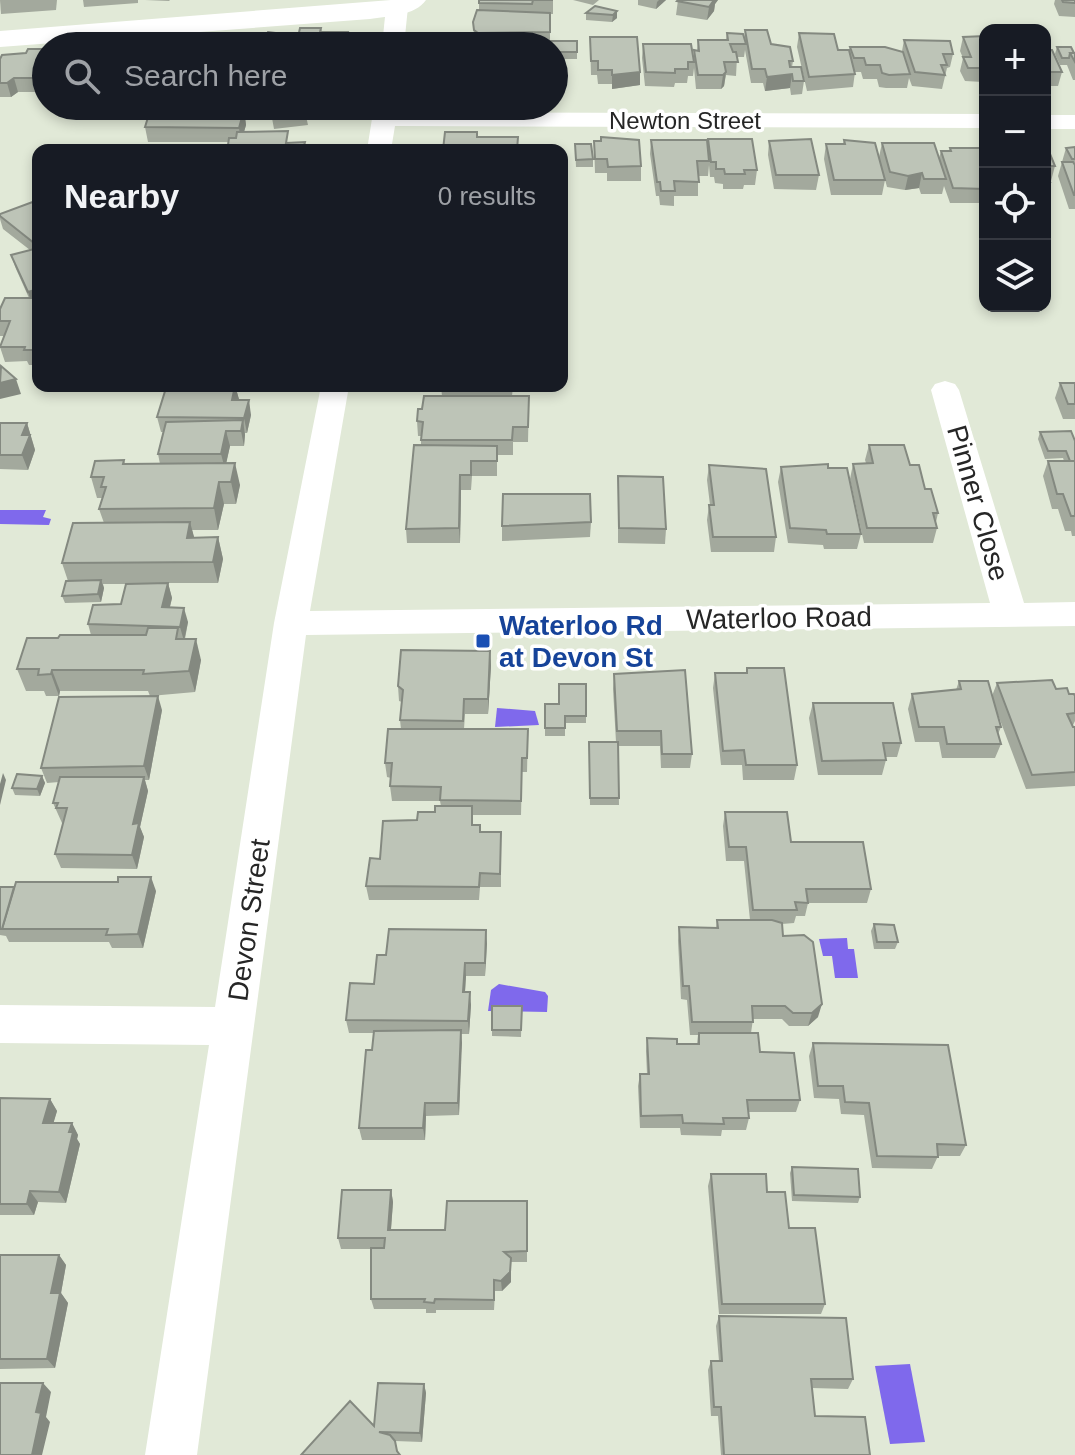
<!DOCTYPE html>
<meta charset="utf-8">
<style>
:root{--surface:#171b24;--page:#20242c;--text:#f1f3f6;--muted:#9ea1a6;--line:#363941}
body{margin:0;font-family:Helvetica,sans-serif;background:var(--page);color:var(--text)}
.controls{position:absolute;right:24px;top:24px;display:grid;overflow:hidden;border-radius:16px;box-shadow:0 4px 12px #0003}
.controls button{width:72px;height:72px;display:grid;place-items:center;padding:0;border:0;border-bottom:2px solid var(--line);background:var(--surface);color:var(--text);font:40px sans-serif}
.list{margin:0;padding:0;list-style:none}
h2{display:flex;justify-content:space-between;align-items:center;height:104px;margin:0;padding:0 32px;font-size:34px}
h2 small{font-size:26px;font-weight:400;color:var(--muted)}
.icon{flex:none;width:44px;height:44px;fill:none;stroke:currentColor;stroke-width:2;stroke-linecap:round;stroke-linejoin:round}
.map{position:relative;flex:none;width:1075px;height:1455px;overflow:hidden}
.search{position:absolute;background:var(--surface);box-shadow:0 4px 12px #0003;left:32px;top:32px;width:536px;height:88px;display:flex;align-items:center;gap:20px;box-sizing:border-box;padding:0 28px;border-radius:44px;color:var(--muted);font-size:30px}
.panel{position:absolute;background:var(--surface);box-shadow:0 4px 12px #0003;left:32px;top:144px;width:536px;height:248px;border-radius:16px}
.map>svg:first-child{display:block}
.water{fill:#7f69ec}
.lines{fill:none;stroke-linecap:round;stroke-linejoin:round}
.street{fill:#fff;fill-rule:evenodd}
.secondary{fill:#fff;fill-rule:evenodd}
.wall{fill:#a3a99d}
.shaded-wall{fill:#848980}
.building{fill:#bdc4b7;stroke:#848980;stroke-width:2}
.transit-dot{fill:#1a4fb4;stroke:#fff;stroke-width:3}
.labels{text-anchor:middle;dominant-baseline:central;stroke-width:7;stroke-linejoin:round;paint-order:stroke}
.far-street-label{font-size:24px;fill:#262626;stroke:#fff}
.street-label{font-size:28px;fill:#262626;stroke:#fff}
.transit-label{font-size:28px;font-weight:bold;fill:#164399;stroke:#fff;text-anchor:start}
</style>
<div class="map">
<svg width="1075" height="1455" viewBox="0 0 1075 1455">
<rect width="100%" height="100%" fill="#e1e9d7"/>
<!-- water -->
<g class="water">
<polygon points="0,510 46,510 43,517 51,519 49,525 0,524"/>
<polygon points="497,708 535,711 539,725 495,727"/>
<polygon points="847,938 848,949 854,949 858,978 835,978 832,956 823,956 819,939"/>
<polygon points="499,984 545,992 548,996 547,1012 488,1011 491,990"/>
<polygon points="910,1364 925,1442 890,1444 875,1366"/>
</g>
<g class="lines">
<!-- street -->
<g class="street">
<polygon points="397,1 408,7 404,46 382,46 386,7"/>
<polygon points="374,106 398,106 397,112 985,114 985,128 395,126 391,150 367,150"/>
<rect x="1045" y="115" width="30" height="14"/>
<polygon points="945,381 955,384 959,390 1024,603 1075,602 1075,626 306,635 197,1455 145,1455 209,1045 0,1043 0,1005 215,1007 274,623 321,386 349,386 310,611 990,603 931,390 935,384"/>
</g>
<!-- secondary -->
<path class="secondary" d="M391,0H426C415,16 388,16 370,19L0,47V31Z"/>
</g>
<!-- wall -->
<g class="wall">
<polygon points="0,0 57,0 56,10 1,14"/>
<polygon points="83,0 138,0 138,3 84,7"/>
<polygon points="145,0 170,0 169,1"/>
<polygon points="479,0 553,0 553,14 550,14 550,41 577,41 577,59 554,59 554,46 448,46 474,38 473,22 479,10"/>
<polygon points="573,0 599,0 593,5"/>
<polygon points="638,0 666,0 656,9 638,5"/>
<polygon points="678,0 718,0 715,4 714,11 707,20 676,15"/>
<polygon points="1055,0 1075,0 1075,17 1059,16 1054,4"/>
<polygon points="617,11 617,18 612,22 586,20 586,13"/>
<polygon points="321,28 322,32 348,32 349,46 296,46"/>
<polygon points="745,30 771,44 793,61 792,67 804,81 802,94 791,95 790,88 765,91 763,83 751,83 745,50 744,57 737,57 736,76 726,75 724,86 721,89 696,89 694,68 693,76 688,76 687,83 675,83 674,87 645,86 642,58 643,44 693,59 694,50 697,51 698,40 726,40 727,33 744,39"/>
<polygon points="799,33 838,50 849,52 850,47 902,51 904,40 953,54 950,67 947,68 942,89 912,86 909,78 907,88 886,88 879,87 877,79 863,79 861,72 855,72 853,87 807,91 797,47"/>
<polygon points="985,36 985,86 983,82 965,81 960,71 963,58 960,51 963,37"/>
<polygon points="590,37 640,85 612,89 612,84 598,84 597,75 591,75"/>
<polygon points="1057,47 1075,53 1075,80 1073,80 1067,65 1060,65 1055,54"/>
<polygon points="46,49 46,84 43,92 18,92 11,97 0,97 0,59"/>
<polygon points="1045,50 1062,72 1058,86 1045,86"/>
<polygon points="264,106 316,106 317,114 306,116 308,125 274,129 272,118 266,118"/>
<polygon points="239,107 240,110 244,110 246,125 244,132 289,143 228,145 229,142 148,142 145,127 211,111"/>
<polygon points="708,139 757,170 755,185 744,185 743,189 723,189 723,184 715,183 714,177 710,177 709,165 708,176 698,176 698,196 674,196 674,206 660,205 659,196 656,196 650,154 651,140 708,149"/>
<polygon points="844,140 885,180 882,195 831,195 824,159 826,144 843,144"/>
<polygon points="594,141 641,166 641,181 607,181 607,173 595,173"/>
<polygon points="769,141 819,175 816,190 774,189 768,155"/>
<polygon points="882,143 939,158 941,151 949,151 950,148 985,148 985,203 950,203 944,186 942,194 921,194 919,188 905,190 887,187 879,157"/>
<polygon points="575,144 593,159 593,167 576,167"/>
<polygon points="1075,147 1075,209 1069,209 1058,176 1066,148"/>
<polygon points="1045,149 1055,166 1051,181 1049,181 1045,197"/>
<polygon points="38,200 38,365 29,365 27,361 5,362 0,347 4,336 0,336 0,309 29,298 16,269 11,255 30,250 3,229 0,219 0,214"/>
<polygon points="1060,383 1075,383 1075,419 1063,419 1055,398"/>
<polygon points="161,386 257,386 257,387 236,388 239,400 251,415 247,433 245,433 244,446 230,446 226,463 240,485 236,504 224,504 218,530 192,530 194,538 218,537 223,559 218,583 168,583 172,598 170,607 188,622 185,639 201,660 195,692 150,696 148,691 60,691 59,696 46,696 44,691 26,691 17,669 58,638 91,635 88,624 121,604 126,584 103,584 104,588 101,602 65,603 62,596 68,581 62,563 104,523 99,509 102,498 97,498 91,477 124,460 125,464 160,464 158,454 163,432 161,432 157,417 171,388"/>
<polygon points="441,386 513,386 512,396 529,396 528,442 513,442 513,455 497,455 497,476 472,476 471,490 461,490 460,543 407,543 406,529 421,445 421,436 418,436 417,421 422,409 442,396"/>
<polygon points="0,423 27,423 35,450 28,470 0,469"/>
<polygon points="1040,432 1075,441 1075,536 1072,536 1071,531 1065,531 1058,509 1052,509 1043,476 1048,461 1064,461 1063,458 1045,459 1038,439"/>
<polygon points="869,445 910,465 925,489 938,513 936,522 937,528 933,543 864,543 850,479 853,464 866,463 865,460"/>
<polygon points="709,465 776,537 774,552 711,552 707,520 709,505 710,505 707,480"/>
<polygon points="781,467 828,468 861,534 857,549 824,549 823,545 788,543 778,482"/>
<polygon points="618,476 666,529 665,544 618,543"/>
<polygon points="591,522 590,537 502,541 502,526"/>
<polygon points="490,651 491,666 488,714 465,714 464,729 528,729 527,772 522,772 521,815 473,815 473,825 480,832 501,832 501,887 480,887 479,900 369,900 366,886 380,859 417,820 435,812 441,806 440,801 392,801 390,786 391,778 387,777 385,763 401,729 400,720 402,702 399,701 398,686"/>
<polygon points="747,668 797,765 794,780 743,780 742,765 721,765 713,688 715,673 746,673"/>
<polygon points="614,674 692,754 690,768 661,768 660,746 618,746 619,805 590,805 589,742 616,742 613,689"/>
<polygon points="959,681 992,696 997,683 1056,689 1075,696 1075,721 1072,727 1075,727 1075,786 1026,789 997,712 1001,727 998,734 1001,744 995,758 942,758 939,742 915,742 908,709 912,694 956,690"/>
<polygon points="813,703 901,743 897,757 886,757 886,760 882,775 818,775 809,718"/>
<polygon points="545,704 559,704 586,716 586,723 565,723 565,736 545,736"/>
<polygon points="162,710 149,780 145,780 148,791 140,827 144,837 137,869 61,868 55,854 63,823 62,823 53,803 59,782 47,783 41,768"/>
<polygon points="42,776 45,783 40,796 15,795 12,788"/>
<polygon points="725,812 791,842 871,889 867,903 808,903 805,916 796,916 794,923 782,924 783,936 818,1017 808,1026 789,1026 782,1019 753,1019 751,1033 760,1052 800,1100 796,1112 748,1112 749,1118 746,1130 722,1130 721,1136 681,1135 680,1128 640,1128 638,1086 640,1074 647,1074 646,1051 647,1038 677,1044 697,1044 698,1035 690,1035 687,1000 681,999 678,941 679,927 716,928 717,920 750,920 744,861 726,861 723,826"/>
<polygon points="0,887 156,891 143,948 112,948 109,942 9,942 6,936 0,935"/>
<polygon points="874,924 898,942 895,949 874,949 871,931"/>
<polygon points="486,930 485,976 466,976 465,992 471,1005 469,1034 461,1034 459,1115 426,1116 425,1140 362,1140 359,1128 372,1050 374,1033 349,1033 346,1020 374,984 386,955"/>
<polygon points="522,1006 521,1037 492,1036 492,1030"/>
<polygon points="813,1043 966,1145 960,1156 938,1156 932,1169 872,1168 864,1115 841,1114 839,1099 814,1098 809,1056"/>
<polygon points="0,1098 50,1099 57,1111 53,1123 72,1123 78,1135 77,1139 80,1144 66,1203 38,1202 34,1215 0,1215"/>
<polygon points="792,1167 860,1197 858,1203 792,1201 790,1173"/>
<polygon points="711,1174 767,1192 789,1228 825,1304 821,1314 719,1314 708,1186"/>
<polygon points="391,1190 393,1202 391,1230 445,1230 527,1201 527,1262 511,1262 511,1282 502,1291 495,1291 494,1310 436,1310 436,1313 426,1313 426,1309 374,1309 371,1299 371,1249 341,1249 338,1238"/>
<polygon points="0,1255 59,1255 66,1265 61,1293 68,1303 55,1368 0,1369"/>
<polygon points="719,1316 853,1379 848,1389 812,1388 815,1416 870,1455 721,1455 718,1416 711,1416 708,1370 711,1361 719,1361 716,1326"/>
<polygon points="424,1384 426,1393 422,1442 395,1441 398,1453 374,1426"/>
</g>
<!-- shaded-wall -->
<g class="shaded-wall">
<polygon points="659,0 666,0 656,9 657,2"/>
<polygon points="711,0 718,0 715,4 714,11 707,20 709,7"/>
<polygon points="617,11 617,18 612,22 613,15"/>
<polygon points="46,60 46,84 43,92 39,78"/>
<polygon points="640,72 640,85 612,89 612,75"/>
<polygon points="726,72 724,86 721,89 723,75"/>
<polygon points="792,74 790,88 765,91 767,77"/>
<polygon points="14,78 18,92 11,97 7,83"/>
<polygon points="305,106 316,106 317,114 306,116"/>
<polygon points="239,107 241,119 244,110 246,125 241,142 239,128"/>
<polygon points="922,173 919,188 905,190 908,176"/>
<polygon points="35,290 34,296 37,306 33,307 28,292"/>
<polygon points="16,379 21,394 0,399 0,383"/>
<polygon points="235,386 239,399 232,400"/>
<polygon points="249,400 251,415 247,433 244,418"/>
<polygon points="243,420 245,435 244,446 241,431"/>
<polygon points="27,423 35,450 28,470 22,455 22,435"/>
<polygon points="226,431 230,446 225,469 221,454"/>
<polygon points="235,463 240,485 236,504 231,482"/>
<polygon points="460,475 461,490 460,543 459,528"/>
<polygon points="219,482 224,504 218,530 214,508"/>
<polygon points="190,522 196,544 187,538"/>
<polygon points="218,537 223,559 218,583 213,562"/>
<polygon points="101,580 104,588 101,602 98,594"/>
<polygon points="168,583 172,598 166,622 162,607"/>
<polygon points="184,608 188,622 184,641 180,627"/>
<polygon points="196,639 201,660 195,692 189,671"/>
<polygon points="490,651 491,666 488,714 488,699"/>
<polygon points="52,670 60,691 59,696 51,674"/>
<polygon points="158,696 162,710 149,780 144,766"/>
<polygon points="3,773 6,780 0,805 0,784"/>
<polygon points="42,776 45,783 40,796 37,789"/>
<polygon points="144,777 148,791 140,827 144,837 137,869 132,855 133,824"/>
<polygon points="151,877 156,891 143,948 138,934"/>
<polygon points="486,930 487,944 485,976 485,963"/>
<polygon points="465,963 466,976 464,1005 463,992"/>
<polygon points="470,992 471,1005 469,1034 468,1021"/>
<polygon points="822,1004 818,1017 808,1026 812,1013"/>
<polygon points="461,1030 462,1043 459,1115 458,1103"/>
<polygon points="50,1099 57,1111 50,1135 43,1123"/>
<polygon points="425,1103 426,1116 425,1140 423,1128"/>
<polygon points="72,1123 78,1135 77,1139 80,1144 66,1203 59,1192"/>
<polygon points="391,1190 393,1202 390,1241 388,1230"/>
<polygon points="30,1191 38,1202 34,1215 27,1204"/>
<polygon points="59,1255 66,1265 61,1293 68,1303 55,1368 47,1359 51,1293"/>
<polygon points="511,1258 511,1282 502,1291 501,1281"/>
<polygon points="43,1383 51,1392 46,1417 50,1422 42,1455 32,1455 36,1412"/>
<polygon points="424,1384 426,1393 422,1442 420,1433"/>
</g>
<!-- building -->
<g class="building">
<polygon points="479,0 553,0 533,0 532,4 479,3"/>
<polygon points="678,0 714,0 709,7 677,1"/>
<polygon points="1062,0 1075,0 1075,3 1063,2"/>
<polygon points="595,6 617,11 613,15 586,13"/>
<polygon points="477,10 550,13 550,32 478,33 474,30 473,22"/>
<polygon points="300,28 321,28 320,32 348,32 346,43 326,43 325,46 296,46"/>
<polygon points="745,30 767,30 771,44 790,47 793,61 789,61 790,67 801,67 804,81 793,81 792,74 767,77 765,69 752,69"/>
<polygon points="268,32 292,35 290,46 235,46 237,41 257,41 258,35 267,35"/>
<polygon points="727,33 743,34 746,44 730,44 733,52 736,52 738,62 724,62 726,72 723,75 698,75 694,50 699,51 698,40 728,40"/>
<polygon points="799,33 834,34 838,50 849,50 855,74 809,77"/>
<polygon points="191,36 218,39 217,46 176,46 188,45"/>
<polygon points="985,36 985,68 968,68 963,57 971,57 963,37"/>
<polygon points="590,37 637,37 640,72 612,75 612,70 598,70 598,61 591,61"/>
<polygon points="450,38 502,39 501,46 448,46"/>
<polygon points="904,40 950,41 953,54 943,54 947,65 941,65 945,75 915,72"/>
<polygon points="549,41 577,41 577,52 554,52 554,46 549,46"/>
<polygon points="643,44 691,44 694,62 688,62 688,69 675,69 675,73 646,72"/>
<polygon points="850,47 885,47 903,52 910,74 889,75 882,73 880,65 866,65 864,58 854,58"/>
<polygon points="1057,47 1071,47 1074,53 1070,53 1069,58 1062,58"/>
<polygon points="28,49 46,49 46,60 39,78 14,78 7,83 0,83 0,59 2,55 26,53"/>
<polygon points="1045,50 1052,50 1062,72 1045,72"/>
<polygon points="1070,53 1075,53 1075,62"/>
<polygon points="218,106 237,106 239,107 238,110 244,110 239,128 145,127 150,111 211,111"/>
<polygon points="270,106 305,106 306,111 272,114"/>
<polygon points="288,131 286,143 305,142 303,150 215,150 228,145 229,138 236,138 237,132"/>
<polygon points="445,132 477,132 477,137 518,137 517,150 443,150"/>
<polygon points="601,137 639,140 641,166 608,167 607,159 595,159 594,141 601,141"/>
<polygon points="708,139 752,139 757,170 744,170 745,174 725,174 724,169 716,169 716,162 711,162"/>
<polygon points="811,139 819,175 776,175 769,141"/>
<polygon points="651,140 707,140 709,161 697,161 699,182 674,181 675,191 661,191 660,182 657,182"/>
<polygon points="844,140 875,143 885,180 834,180 826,144 845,144"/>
<polygon points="882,143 934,143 946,179 924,179 922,173 908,176 890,172"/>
<polygon points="575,144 591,144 593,159 576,160"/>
<polygon points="1075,147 1075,159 1072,159 1066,148"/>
<polygon points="950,148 985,148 985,189 953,188 941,151 951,151"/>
<polygon points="1045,149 1048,149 1055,166 1045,166"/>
<polygon points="1062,162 1073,162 1075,165 1075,195 1074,195"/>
<polygon points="1045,171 1050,182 1045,182"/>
<polygon points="38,200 38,241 34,243 0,216 0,214"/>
<polygon points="38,248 38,296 34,296 35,290 28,292 11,255"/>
<polygon points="5,298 38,298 38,350 24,350 25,347 0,347 10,321 0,321 0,309"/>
<polygon points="1,366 16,379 0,383"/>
<polygon points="1060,383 1075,383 1075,404 1068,404"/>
<polygon points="188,386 235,386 232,400 249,400 244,418 157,417 166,388 188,388"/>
<polygon points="424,396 529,396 528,427 513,427 512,440 421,440 423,422 417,421 418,409 422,409"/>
<polygon points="243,420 241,431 226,431 221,454 158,454 166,422"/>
<polygon points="0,423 27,423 22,435 30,435 22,455 0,455"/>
<polygon points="1071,431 1075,441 1075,461 1070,461 1066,451 1048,451 1040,432"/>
<polygon points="414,445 497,446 497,461 471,461 471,475 460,475 459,528 406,529"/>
<polygon points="869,445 904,445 910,465 919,465 925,489 931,489 938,513 933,513 937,528 867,528 853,464 873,463"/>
<polygon points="124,460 123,464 235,463 231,482 219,482 214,508 99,509 106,487 101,487 104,477 91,477 95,461"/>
<polygon points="1048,461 1075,461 1075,516 1071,516 1063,494 1057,494"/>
<polygon points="828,464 828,468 847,468 861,534 827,534 826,530 790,528 781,467"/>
<polygon points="709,465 766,469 776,537 713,537 709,505 714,505"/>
<polygon points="618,476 663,477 666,529 619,528"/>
<polygon points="503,494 590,494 591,522 502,526"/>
<polygon points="190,522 187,538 218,537 213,562 62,563 73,523"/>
<polygon points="101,580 98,594 62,596 66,581"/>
<polygon points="168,583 162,607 184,608 180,627 88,624 93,605 121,604 126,584"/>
<polygon points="148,628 178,628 176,639 196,639 189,671 143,674 144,670 52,670 51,674 38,675 39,669 17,669 27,638 58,638 60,635 146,635"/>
<polygon points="401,650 490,651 488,699 464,699 463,721 400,720 403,690 398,686"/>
<polygon points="747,668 784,668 797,765 746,765 744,750 723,751 715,673 747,673"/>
<polygon points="685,670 692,754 662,754 661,731 617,731 614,674"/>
<polygon points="1052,680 1056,689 1067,688 1069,694 1074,694 1075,696 1075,713 1067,714 1073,727 1075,727 1075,772 1032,775 997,683"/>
<polygon points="959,681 988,681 1001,727 996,727 1001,744 947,744 944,727 919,727 912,694 961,689"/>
<polygon points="559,684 586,684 586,716 565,716 565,728 545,728 545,704 559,704"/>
<polygon points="158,696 144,766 41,768 59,697"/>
<polygon points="813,703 893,703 901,743 883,743 886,760 822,761"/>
<polygon points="388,729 528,729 527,758 522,758 521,801 440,800 441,787 390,786 392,763 385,763"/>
<polygon points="589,742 618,742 619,798 590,798"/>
<polygon points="17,774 42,776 37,789 12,788"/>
<polygon points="60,777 144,777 133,824 139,823 132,855 55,854 67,808 56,808 58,803 53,803"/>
<polygon points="435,806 472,806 472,825 480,825 480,832 501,832 500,874 480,873 479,887 366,886 370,858 380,859 383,821 417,820 418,812 435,812"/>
<polygon points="725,812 787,812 791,842 863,842 871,889 806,889 808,903 795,902 797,910 753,910 746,847 729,847"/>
<polygon points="118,877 151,877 138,934 106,935 108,929 2,929 16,882 118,882"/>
<polygon points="0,887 14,887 2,929 5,929 0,929"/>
<polygon points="717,920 772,920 782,923 783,936 804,935 813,942 822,1004 812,1013 793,1013 785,1006 752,1006 753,1022 692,1022 689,986 683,986 679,927 718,928"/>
<polygon points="874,924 894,925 898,942 877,942"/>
<polygon points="389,929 486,930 485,963 465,963 463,992 470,992 468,1021 346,1020 350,983 374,984 377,955 386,955"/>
<polygon points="492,1006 522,1006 521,1030 492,1030"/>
<polygon points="461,1030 458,1103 425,1103 423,1128 359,1128 366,1050 372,1050 374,1031"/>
<polygon points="699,1033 758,1033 760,1052 794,1053 800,1100 747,1100 749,1118 723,1118 724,1124 683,1123 682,1115 641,1116 640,1074 649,1074 647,1038 677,1039 677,1044 699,1044"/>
<polygon points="813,1043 948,1045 966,1145 937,1144 938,1157 877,1156 869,1103 845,1102 843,1086 818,1086"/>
<polygon points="0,1098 50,1099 43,1123 72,1123 69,1132 73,1132 59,1192 30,1191 27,1204 0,1204"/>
<polygon points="792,1167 858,1169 860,1197 794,1195"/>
<polygon points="711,1174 766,1174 767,1192 785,1192 789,1228 815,1228 825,1304 722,1304"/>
<polygon points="342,1190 391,1190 388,1230 445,1230 447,1201 527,1201 527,1251 504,1252 511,1258 510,1272 501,1281 494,1280 494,1300 435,1299 434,1303 424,1302 425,1299 371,1299 371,1248 384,1248 385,1238 338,1238"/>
<polygon points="0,1255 59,1255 51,1293 60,1293 47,1359 0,1359"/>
<polygon points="719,1316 846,1318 853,1379 811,1379 815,1416 865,1417 870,1455 724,1455 721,1407 714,1407 711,1361 722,1361"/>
<polygon points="0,1383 43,1383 36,1412 41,1413 32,1455 0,1455"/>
<polygon points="378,1383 424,1384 420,1433 379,1432 390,1435 395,1441 397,1451 400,1455 301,1455 350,1401 374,1426"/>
</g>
<!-- markers -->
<rect class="transit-dot" x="475" y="633" width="16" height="16" rx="4"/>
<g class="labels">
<!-- far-street labels -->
<g class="far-street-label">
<text x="685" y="120">Newton Street</text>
</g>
<!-- street labels -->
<g class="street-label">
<text transform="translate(978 503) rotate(74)">Pinner Close</text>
<text transform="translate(779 618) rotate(-1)">Waterloo Road</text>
<text transform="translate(249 920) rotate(-82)">Devon Street</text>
</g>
<!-- transit labels -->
<g class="transit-label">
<text x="499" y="625">Waterloo Rd<tspan x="499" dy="32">at Devon St</tspan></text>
</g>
</g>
</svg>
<div class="controls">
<button>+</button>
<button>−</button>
<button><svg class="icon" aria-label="locate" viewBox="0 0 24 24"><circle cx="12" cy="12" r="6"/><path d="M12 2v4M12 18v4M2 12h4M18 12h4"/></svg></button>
<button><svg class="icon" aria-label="layers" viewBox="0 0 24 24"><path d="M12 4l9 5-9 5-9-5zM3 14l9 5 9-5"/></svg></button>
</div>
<div class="search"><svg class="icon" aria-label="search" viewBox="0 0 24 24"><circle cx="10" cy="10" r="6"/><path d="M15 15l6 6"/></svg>Search here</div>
<section class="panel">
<h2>Nearby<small>0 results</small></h2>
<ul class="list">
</ul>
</section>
</div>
